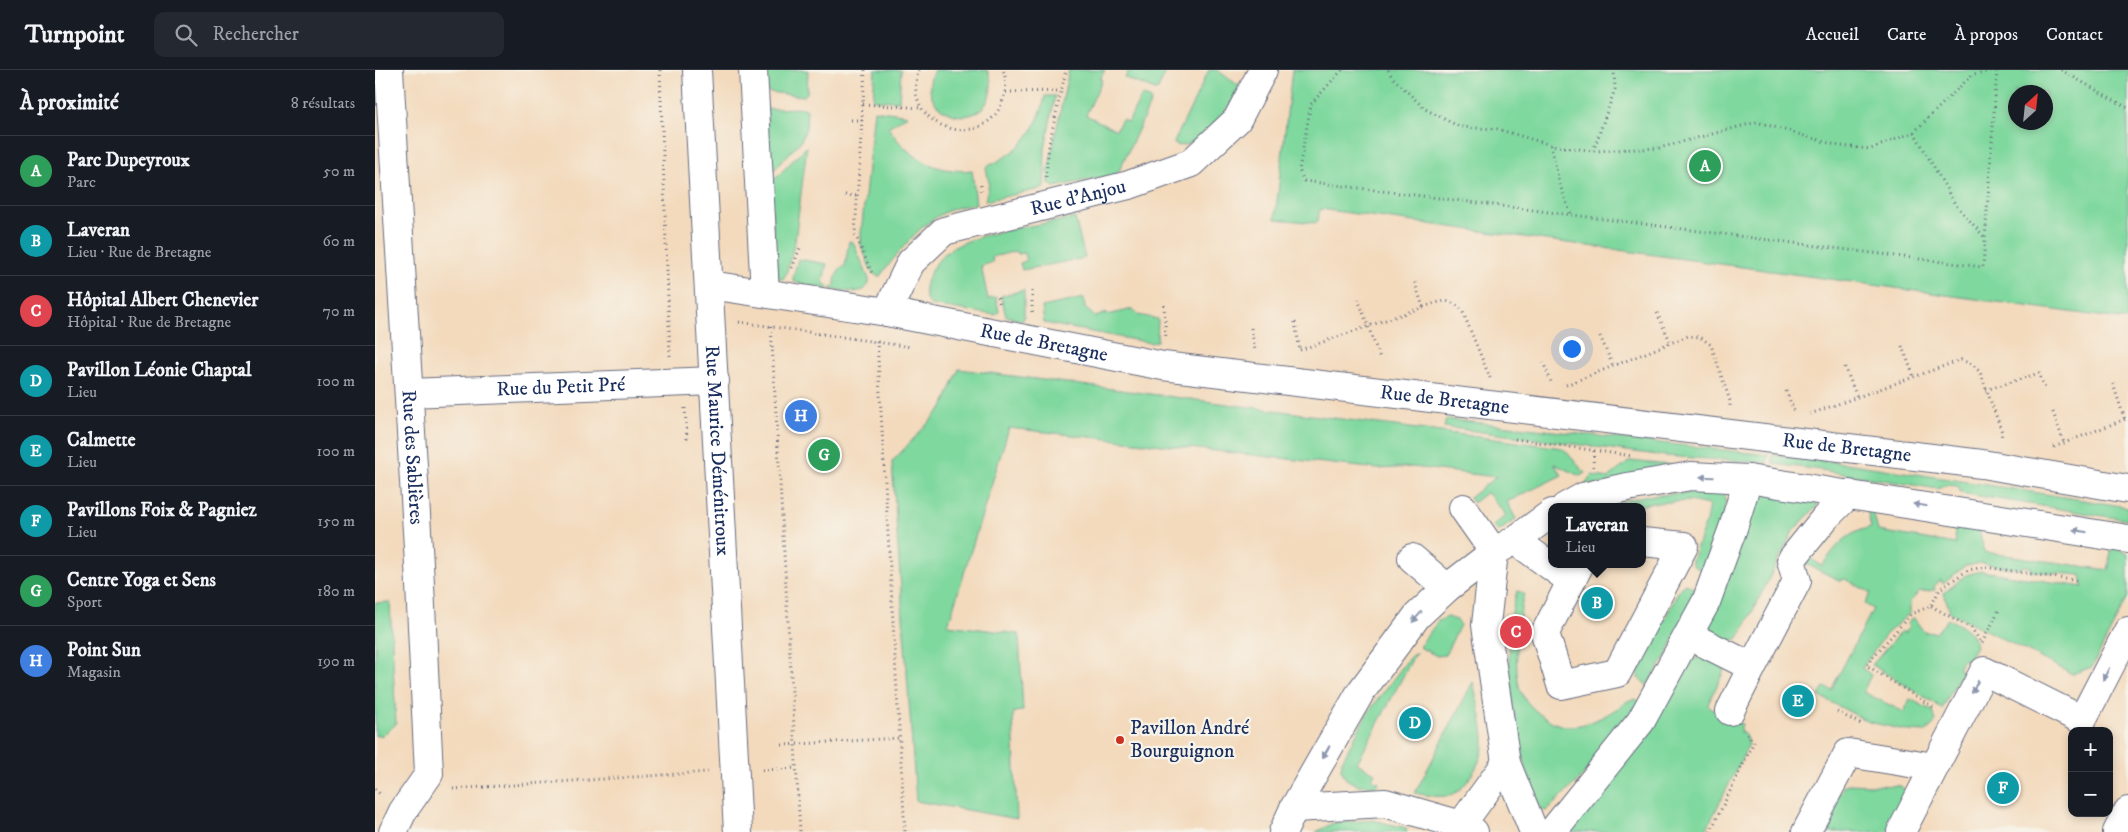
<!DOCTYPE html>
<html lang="fr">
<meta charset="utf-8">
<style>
:root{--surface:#171b24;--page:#242831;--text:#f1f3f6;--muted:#9ea1a6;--line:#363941;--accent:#0f766e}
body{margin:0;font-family:"IM FELL DW Pica",serif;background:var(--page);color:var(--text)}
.controls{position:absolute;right:15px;bottom:15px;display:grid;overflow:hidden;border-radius:10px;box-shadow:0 2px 8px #0003}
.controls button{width:45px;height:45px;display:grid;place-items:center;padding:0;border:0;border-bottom:1px solid var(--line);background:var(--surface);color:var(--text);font:25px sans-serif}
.compass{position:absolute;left:1633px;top:15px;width:45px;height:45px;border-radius:50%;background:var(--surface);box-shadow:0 2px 8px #0003;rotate:27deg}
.you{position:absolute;left:1196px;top:278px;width:18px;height:18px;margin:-12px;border:4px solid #fff;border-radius:50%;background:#1a73e8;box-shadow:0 0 0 8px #1a73e833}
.badge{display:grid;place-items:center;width:32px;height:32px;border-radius:50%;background:var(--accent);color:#fff;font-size:16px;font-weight:700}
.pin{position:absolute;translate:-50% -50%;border:2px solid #fff;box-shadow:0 1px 5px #0006}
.popup{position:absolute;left:1173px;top:433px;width:98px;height:65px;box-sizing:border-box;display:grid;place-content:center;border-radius:10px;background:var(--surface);filter:drop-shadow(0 1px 4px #0005);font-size:16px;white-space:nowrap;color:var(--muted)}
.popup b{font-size:19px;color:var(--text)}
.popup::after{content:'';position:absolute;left:50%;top:100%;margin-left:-10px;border:10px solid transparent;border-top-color:var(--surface)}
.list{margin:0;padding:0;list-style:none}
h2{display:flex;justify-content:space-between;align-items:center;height:65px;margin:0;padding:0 20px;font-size:21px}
h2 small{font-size:16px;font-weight:400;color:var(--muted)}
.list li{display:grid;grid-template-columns:32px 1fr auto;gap:15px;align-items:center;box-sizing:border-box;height:70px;padding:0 20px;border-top:1px solid var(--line)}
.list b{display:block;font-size:19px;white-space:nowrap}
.list p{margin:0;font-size:16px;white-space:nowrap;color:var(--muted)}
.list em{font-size:16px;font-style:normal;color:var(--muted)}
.icon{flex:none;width:28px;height:28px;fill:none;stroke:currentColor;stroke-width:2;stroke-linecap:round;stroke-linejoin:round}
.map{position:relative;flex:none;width:1753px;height:762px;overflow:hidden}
header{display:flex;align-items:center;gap:30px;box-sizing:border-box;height:70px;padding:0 25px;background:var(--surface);border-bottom:1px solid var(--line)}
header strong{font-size:24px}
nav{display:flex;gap:28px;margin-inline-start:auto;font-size:18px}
.search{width:350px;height:45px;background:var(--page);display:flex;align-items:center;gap:12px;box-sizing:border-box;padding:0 18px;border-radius:10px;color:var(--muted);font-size:19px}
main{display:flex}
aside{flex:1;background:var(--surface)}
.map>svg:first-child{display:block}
.green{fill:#7fd89e;stroke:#4d847e;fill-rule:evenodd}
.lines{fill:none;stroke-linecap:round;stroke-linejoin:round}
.minor-casing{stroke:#676b7f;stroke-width:30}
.path{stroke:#676b7f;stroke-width:3;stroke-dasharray:1 4;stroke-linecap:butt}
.minor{stroke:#fff;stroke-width:28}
.oneway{fill:#8d97ae}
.poi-dot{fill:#c8321e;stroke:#f7f3e8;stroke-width:2}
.labels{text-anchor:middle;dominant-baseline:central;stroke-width:4.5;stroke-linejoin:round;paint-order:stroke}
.street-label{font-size:20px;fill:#1b2f5e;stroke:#f7f3e8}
.poi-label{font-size:20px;fill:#1b2f5e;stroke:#f7f3e8;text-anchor:start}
</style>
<header>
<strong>Turnpoint</strong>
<div class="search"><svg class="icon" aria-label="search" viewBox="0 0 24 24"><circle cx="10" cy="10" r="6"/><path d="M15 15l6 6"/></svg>Rechercher</div>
<nav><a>Accueil</a><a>Carte</a><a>À propos</a><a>Contact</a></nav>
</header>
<main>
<aside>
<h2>À proximité<small>8 résultats</small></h2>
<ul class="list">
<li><span class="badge" style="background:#2e9e5b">A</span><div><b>Parc Dupeyroux</b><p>Parc</p></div><em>50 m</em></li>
<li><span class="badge" style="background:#0f9aa8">B</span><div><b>Laveran</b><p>Lieu · Rue de Bretagne</p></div><em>60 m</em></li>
<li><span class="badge" style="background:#e0444e">C</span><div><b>Hôpital Albert Chenevier</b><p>Hôpital · Rue de Bretagne</p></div><em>70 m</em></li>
<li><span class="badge" style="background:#0f9aa8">D</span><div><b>Pavillon Léonie Chaptal</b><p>Lieu</p></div><em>100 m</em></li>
<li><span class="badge" style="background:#0f9aa8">E</span><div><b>Calmette</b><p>Lieu</p></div><em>100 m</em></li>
<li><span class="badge" style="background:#0f9aa8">F</span><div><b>Pavillons Foix &amp; Pagniez</b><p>Lieu</p></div><em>150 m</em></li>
<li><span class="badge" style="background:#2e9e5b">G</span><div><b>Centre Yoga et Sens</b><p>Sport</p></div><em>180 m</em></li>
<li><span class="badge" style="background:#3f7fe0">H</span><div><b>Point Sun</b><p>Magasin</p></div><em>190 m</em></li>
</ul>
</aside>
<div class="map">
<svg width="1753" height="762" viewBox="0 0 1753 762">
<rect width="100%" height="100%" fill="#f7f3e8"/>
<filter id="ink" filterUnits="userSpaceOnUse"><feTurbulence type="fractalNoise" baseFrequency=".02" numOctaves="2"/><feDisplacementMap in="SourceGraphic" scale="10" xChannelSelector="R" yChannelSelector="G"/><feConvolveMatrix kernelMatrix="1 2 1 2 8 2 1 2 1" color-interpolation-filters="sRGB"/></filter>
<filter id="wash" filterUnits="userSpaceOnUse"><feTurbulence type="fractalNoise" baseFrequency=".0096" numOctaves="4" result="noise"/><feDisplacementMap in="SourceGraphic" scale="20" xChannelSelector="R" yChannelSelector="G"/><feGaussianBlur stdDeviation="1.12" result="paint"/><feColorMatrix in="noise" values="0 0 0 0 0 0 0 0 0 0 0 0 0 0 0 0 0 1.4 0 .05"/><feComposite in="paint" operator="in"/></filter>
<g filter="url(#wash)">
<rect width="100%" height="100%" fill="#f3dabd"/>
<!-- green -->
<g class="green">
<polygon points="386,0 433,0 432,23 429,26 393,22"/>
<polygon points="500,0 526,0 524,31 498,30"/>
<path d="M559,0H612C616,7 617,15 615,23C607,65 537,44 559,0Z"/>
<polygon points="694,0 730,0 725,9 727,10 711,45 741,60 747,49 753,52 767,25 775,29 776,32 744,101 739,105 679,117 674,114 673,100"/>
<polygon points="754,0 792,0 783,19 780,20 750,8"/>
<path d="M834,0H842L867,18C857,33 818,86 799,74L800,70Z"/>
<path d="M917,0H1753V250L945,139L942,153L900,149ZM1640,22H1670V52H1640Z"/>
<path d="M670,26H680L670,78L669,118L610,131L614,113L611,97C644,83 663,61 670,26Z"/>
<polygon points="429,38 432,40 431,58 426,71 394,105 392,39"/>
<path d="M499,40L533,45L513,57C532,87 561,104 597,100L601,134C554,138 532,173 504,207L497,203L486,175V164Z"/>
<polygon points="432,76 420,171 411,204 408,209 403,208 394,115"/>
<path d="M700,148L710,188L647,200L645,193L651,191L649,183L643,184L642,181L617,187L618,192L606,196L613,229L621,227L624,242L620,245L556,235C548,228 549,219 552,210C557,198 566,184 578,178C606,161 666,155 700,148Z"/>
<path d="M474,171L478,172L494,209V214L489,220L479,222L455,219L460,215C460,207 462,200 470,196Z"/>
<polygon points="423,189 452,194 448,212 453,217 452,219 419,212 418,208"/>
<polygon points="649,220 649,249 647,251 631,246 626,226"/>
<polygon points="709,228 710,238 720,247 732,243 732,245 758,239 763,245 783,249 782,271 776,273 669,253 667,237"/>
<polygon points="584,299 1188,378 1210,403 1205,406 1179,394 1187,405 1132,432 1141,449 1124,461 1118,456 1131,445 1112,422 1098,433 1094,428 1121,407 1038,397 1003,399 634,358 573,555 644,564 648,641 639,642 638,647 642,749 541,731 517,392 568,337"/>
<polygon points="1071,349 1393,385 1392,393 1290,386 1069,357"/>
<polygon points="1397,385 1477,394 1753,437 1753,450 1586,423 1583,416 1571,415 1563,419 1440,399 1398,394"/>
<polygon points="1255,391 1388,404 1210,415 1217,405 1233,408"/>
<polygon points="1397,421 1441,428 1442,436 1418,461 1368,560 1362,569 1353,571 1334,561 1332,549 1373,446 1385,427"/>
<path d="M1317,423H1350C1353,449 1340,473 1331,496L1326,500L1317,495V490L1331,452L1334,435L1314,431L1278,433L1259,437H1225L1268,426Z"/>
<path d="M1491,435L1497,438L1503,461L1581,474L1578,451L1603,454L1609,482L1733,500L1737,476L1753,484V527L1717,597L1697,604L1575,542L1569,523L1591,505L1606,501L1708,517L1706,505L1656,501V497L1647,496L1646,499L1605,493L1590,496L1568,514L1566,510L1559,516L1560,520L1544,522L1535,532V543L1511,564L1487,598L1496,605L1488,622L1529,642L1535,629L1558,641L1561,652L1550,662L1534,661L1494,652L1444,626L1449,617L1456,620L1498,539L1490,534L1496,523L1468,508L1466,511L1429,493L1430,485L1447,496C1462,475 1470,464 1496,457Z"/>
<polygon points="1310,514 1320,518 1318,526 1291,587 1272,615 1263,608 1263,603 1305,518"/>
<path d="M1142,521L1149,523C1144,545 1137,601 1146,622C1151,633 1160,641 1169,647C1178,653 1187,657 1198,656C1211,655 1227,648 1238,641C1246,637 1251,629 1261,629L1263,634L1204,710L1171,741L1166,740C1141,685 1123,579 1142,521Z"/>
<polygon points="15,532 21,654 8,665 0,666 0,533"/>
<polygon points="1072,547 1082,550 1085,555 1070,585 1062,586 1044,577 1063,551"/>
<path d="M1538,547L1549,562L1561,563L1573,549C1587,556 1598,560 1601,576L1592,591L1588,589L1583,598L1587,601L1567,639L1561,634L1497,595L1526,561L1529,563L1534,557L1532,554Z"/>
<polygon points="1041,582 982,693 1000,703 997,709 1004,712 1001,716 982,715 971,709 966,699 967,691 992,644 1034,588"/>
<polygon points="1326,587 1349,595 1348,603 1333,634 1335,637 1367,654 1365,661 1370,665 1374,674 1330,762 1190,762 1308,601 1316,590"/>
<path d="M1098,612C1102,630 1108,650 1109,669C1110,685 1094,717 1078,724C1068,729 1051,725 1040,723Z"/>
<polygon points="1472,714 1526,716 1530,720 1531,727 1512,762 1445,762 1468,717"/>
<polygon points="998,750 1031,758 1032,762 941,762 958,753"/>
</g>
</g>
<g filter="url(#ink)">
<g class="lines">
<defs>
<g id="minor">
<path id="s1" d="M14,0L44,494L54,704L28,741L18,762"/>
<path id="s2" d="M322,0L363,762"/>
<polyline points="378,0 390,223"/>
<path id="s3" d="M335,215L512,242L788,296L1607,394L1753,419"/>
<path id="s4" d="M512,242L536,192L569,161L754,115L816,93L862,50L888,0"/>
<path id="s5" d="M34,323L340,311"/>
<polyline points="1190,437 1208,427 1252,417 1316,406 1373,409 1753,469"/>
<polyline points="1088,438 1119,482 1111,555 1131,693 1159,762"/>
<polyline points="1140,470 1196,511"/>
<polyline points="1037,488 1072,518"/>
<polyline points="1205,494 1170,563 1186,615 1242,603 1309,476 1267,472"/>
<polyline points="1313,565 1377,597 1422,511 1416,490 1450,448 1474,424"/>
<polyline points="1355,641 1377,597"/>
<polyline points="919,738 1010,733 1086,755"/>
<polyline points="908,762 919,738 985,623 1042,546 1072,518 1119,482 1140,470 1177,443"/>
<polyline points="1099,762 1086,755 1131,693"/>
<polyline points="1177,762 1266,651 1331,532 1358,458 1373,409"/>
<polyline points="1431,762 1473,683 1559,697"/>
<polyline points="1526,762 1609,601 1707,650 1753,561"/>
<polyline points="1742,762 1753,741"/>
</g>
</defs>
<!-- minor casing -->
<use href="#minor" class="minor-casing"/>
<!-- path -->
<g class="path">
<polyline points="285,0 295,286"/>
<polyline points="490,0 480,164 498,206"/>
<path d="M544,0C523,56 609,86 628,30C631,20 632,10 628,0"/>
<polyline points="967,0 936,34 924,100 929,111 1608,197 1622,0"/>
<polyline points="1013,0 1017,7 1050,39 1085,57 1122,59 1176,75 1218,81 1284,78 1382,52 1464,76 1496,79 1539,62 1598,4 1625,0"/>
<polyline points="1686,0 1753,38"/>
<polyline points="631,22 686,21"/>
<polyline points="488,34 547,38"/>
<polyline points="476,50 487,50"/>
<polyline points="1539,62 1580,134 1610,168"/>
<polyline points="1176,75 1184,112 1196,145"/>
<polyline points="1218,81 1240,19 1239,0"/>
<polyline points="671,107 674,74 691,0"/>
<polyline points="606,115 606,124"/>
<polyline points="470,125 482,126"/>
<polyline points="417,198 425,178"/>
<polyline points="657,221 657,243"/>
<polyline points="623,227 625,236"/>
<polyline points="983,229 1005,288"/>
<polyline points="789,235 791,269"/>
<path d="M1048,237C1065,232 1073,226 1087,240L1115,308"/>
<polyline points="1282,243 1296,273"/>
<polyline points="364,252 536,277"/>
<polyline points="920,252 925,281"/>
<polyline points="396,256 425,762"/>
<polyline points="876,258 880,280"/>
<polyline points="1225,266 1238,296"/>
<polyline points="502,271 530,762"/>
<polyline points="1527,276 1539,307"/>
<polyline points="925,280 1048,237 1039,210"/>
<polyline points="1168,292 1177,314"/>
<polyline points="1470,297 1482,327"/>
<polyline points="1738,314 1750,350"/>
<polyline points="1191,315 1313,266 1325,267 1336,275 1355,331 1355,336"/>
<polyline points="1611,320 1664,303 1671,321"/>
<polyline points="1411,321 1420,343"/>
<polyline points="310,338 312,370"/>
<polyline points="1678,342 1689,373"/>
<polyline points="1435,344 1586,290 1597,294 1605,302 1627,362 1626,368"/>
<polyline points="1140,369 1257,386"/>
<polyline points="1679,377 1753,348"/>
<polyline points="1218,397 1219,380"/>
<polyline points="1556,536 1596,558 1607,573"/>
<polyline points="1607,573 1624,540"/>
<polyline points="1558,637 1491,595 1536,544 1556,536 1565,519 1593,500 1610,497 1704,511"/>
<polyline points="1462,642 1488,655"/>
<polyline points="407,675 524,668"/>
<polyline points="387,700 421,698"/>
<polyline points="0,719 6,725"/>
<polyline points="78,719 333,702"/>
<polyline points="1335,762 1379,672 1370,662"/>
</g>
<!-- minor -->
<use href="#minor" class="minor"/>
</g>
<!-- one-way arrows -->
<defs><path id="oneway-solid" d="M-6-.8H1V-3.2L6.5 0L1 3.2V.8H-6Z" transform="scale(1.25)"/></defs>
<g class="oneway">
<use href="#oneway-solid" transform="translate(1332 407) rotate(-178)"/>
<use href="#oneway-solid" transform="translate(1545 435) rotate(-171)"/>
<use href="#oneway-solid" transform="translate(1705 461) rotate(-170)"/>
<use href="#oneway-solid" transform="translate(1042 547) rotate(131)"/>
<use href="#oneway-solid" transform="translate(1731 604) rotate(117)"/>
<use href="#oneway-solid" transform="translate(1600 617) rotate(117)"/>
<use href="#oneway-solid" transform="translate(951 682) rotate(120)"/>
</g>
</g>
<!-- markers -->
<circle class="poi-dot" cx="745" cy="670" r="5"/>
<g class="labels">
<!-- street labels -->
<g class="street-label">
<text stroke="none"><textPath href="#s4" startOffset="239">Rue d'Anjou</textPath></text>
<text stroke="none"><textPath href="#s3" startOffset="339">Rue de Bretagne</textPath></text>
<text stroke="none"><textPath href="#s5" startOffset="152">Rue du Petit Pré</textPath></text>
<text stroke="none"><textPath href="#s3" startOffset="744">Rue de Bretagne</textPath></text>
<text stroke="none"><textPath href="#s3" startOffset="1149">Rue de Bretagne</textPath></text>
<text stroke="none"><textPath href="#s2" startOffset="381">Rue Maurice Déménitroux</textPath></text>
<text stroke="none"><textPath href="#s1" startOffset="388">Rue des Sablières</textPath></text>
</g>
<!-- poi labels -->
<g class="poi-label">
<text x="755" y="658">Pavillon André<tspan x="755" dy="23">Bourguignon</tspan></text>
</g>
</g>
</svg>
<div class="controls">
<button>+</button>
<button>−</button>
</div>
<svg class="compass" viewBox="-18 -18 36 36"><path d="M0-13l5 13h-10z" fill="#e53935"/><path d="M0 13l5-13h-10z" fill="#9ea1a6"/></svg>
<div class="you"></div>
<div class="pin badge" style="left:1330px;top:96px;background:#2e9e5b">A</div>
<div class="pin badge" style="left:1222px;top:533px;background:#0f9aa8">B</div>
<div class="popup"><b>Laveran</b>Lieu</div>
<div class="pin badge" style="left:1141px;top:562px;background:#e0444e">C</div>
<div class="pin badge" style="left:1040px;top:653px;background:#0f9aa8">D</div>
<div class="pin badge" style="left:1423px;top:631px;background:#0f9aa8">E</div>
<div class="pin badge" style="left:1628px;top:718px;background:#0f9aa8">F</div>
<div class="pin badge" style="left:449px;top:385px;background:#2e9e5b">G</div>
<div class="pin badge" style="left:426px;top:346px;background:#3f7fe0">H</div>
</div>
</main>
